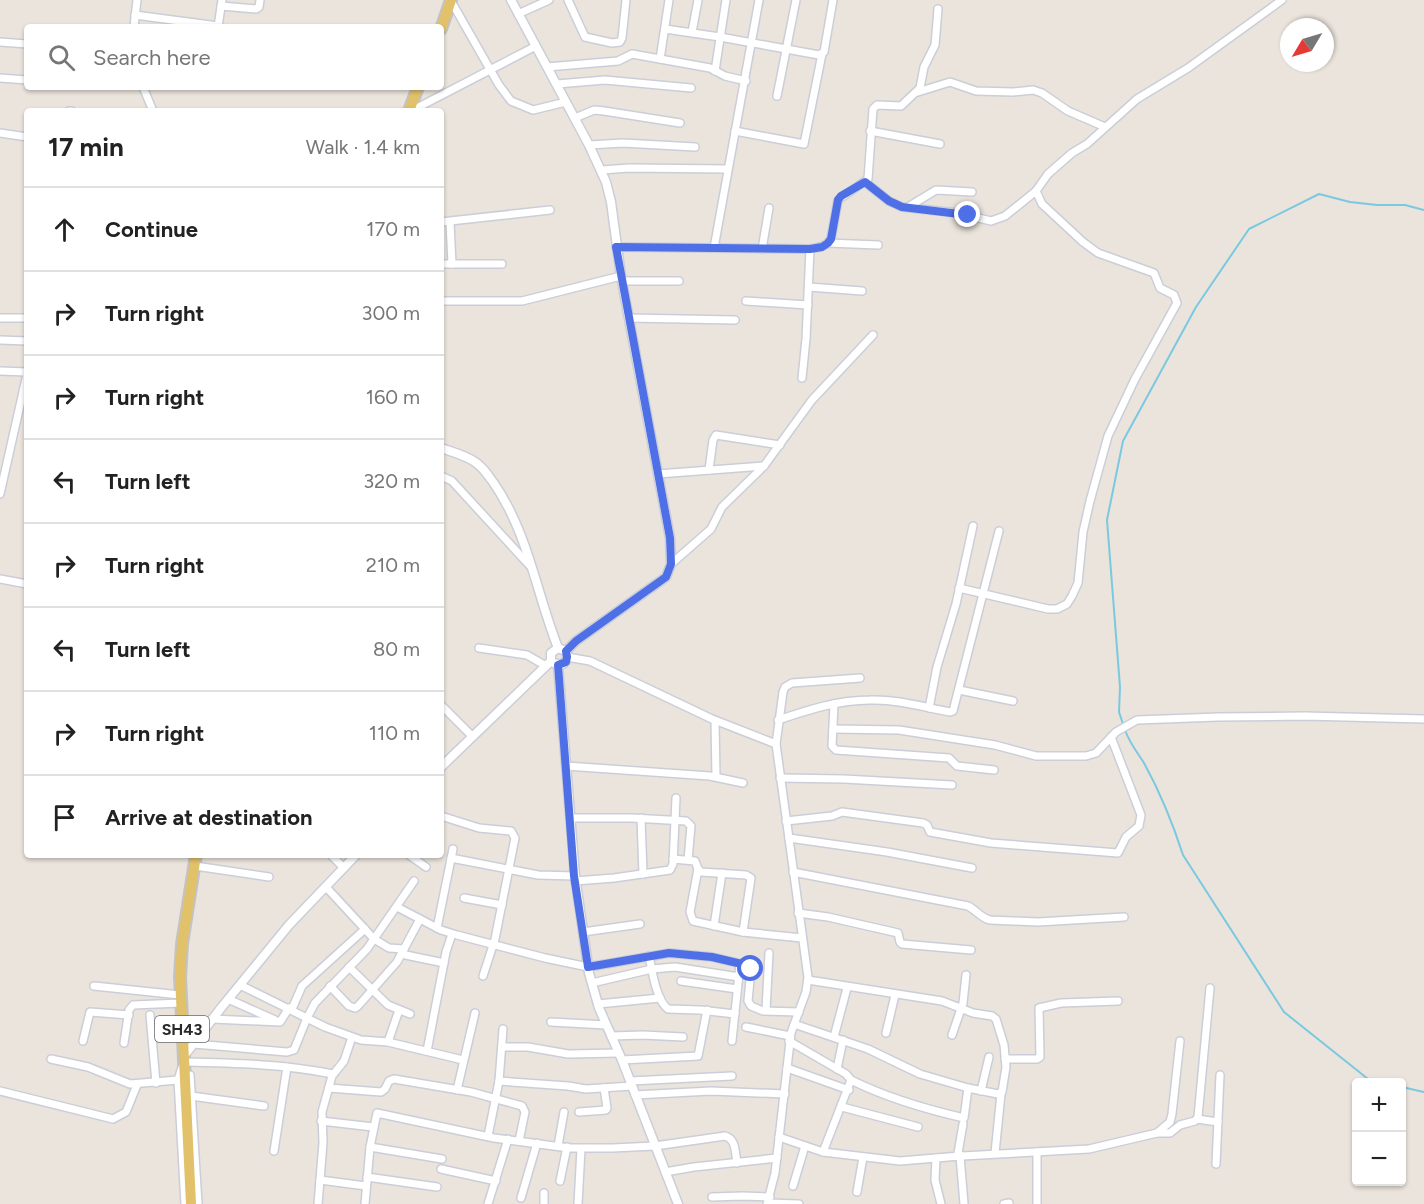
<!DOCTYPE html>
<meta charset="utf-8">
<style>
:root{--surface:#fff;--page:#f2f2f2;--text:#222;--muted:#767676;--line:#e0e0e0}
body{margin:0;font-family:Figtree,sans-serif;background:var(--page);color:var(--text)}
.controls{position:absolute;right:18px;bottom:18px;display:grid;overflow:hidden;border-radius:6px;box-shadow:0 2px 4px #0004}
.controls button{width:54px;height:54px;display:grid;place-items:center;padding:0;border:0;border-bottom:2px solid var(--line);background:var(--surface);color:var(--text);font:30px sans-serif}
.compass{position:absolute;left:1280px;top:18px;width:54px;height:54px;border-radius:50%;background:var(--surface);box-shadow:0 2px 4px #0004;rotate:232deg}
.stop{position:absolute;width:18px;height:18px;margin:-14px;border:4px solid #4e6fe6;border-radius:50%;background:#fff}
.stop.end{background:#4e6fe6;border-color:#fff;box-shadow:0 2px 6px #0008}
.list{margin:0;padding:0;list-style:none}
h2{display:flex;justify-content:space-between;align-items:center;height:78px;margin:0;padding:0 24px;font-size:26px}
h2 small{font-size:20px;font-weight:400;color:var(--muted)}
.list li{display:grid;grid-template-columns:39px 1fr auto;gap:18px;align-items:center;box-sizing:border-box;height:84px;padding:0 24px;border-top:2px solid var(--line)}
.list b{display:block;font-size:22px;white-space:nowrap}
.list em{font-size:20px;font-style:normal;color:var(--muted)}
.icon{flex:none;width:33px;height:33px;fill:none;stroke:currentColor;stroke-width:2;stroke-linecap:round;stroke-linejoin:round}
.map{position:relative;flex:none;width:1424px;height:1204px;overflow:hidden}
.search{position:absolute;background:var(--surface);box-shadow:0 2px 4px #0004;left:24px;top:24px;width:420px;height:66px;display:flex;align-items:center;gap:15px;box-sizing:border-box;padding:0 21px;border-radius:6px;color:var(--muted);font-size:22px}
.panel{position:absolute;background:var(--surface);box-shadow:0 2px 4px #0004;left:24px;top:108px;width:420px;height:750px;border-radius:6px}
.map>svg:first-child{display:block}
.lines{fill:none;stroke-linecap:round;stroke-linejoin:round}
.stream{stroke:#7ac9e1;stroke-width:2}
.minor-casing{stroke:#cbced9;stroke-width:10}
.tertiary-casing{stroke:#cbced9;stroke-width:11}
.primary-casing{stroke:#c3c3c3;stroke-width:14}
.minor{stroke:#fff;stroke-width:7}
.tertiary{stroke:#fff;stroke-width:8}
.primary{stroke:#e1c16a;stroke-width:10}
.route{stroke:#4e6fe6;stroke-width:8}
.labels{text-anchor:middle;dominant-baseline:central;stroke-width:4.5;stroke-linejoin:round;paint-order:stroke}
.shield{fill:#fff;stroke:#696969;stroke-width:1.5}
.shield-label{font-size:16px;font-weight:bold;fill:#292929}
</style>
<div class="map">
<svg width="1424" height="1204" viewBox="0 0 1424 1204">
<rect width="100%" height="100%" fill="#eae4dc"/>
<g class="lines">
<!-- stream -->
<g class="stream">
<polyline points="1123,724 1119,712 1120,687 1107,520 1123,441 1196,307 1249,229 1319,194 1350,202 1377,205 1405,205 1424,210"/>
<path d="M1125,730C1129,742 1137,752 1144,763C1160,792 1173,824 1183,855L1284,1012L1368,1079L1381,1082"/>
<polyline points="1402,1087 1424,1092"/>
</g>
<defs>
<g id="minor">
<polyline points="568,0 585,37 612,43 620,42 622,38 626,0"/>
<polyline points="451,1 499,85 511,101 533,110 566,102"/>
<polyline points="221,6 256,9 259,7 260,0"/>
<polyline points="518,14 549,0"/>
<polyline points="135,15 218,26"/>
<polyline points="134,27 137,0"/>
<polyline points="218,27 222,0"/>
<polyline points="665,29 720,37 819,55 824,52 833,0"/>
<polyline points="692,32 698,0"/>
<polyline points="0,42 27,44"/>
<polyline points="660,59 669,0"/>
<polyline points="547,67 618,61 632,54 710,68 725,76 746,81"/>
<polyline points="715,71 726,0"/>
<polyline points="0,78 27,80"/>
<polyline points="557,84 605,80 691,88"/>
<polyline points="143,87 153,111"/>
<polyline points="918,92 950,82 976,91 1013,92 1033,90 1042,93 1068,111 1105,127"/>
<polyline points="777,96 796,0"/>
<polyline points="69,111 72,111"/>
<polyline points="411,111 536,46"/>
<polyline points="575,118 594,110 604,111 680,123"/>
<polyline points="735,131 804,144 822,54"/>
<polyline points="870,131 940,144"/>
<polyline points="0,133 27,137"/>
<polyline points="589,145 623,143 695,147"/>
<polyline points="602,170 629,168 727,169"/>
<polyline points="865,182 889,201 902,207 958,213 991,221 1005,216 1036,191"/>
<polyline points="908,207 936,190 972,192"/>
<polyline points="441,222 550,210"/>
<polyline points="450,222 452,264"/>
<polyline points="828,243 878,245"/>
<path d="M616,247L810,249C819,247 826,247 831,239L838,200L868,179L873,109L877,105L901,106L920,88L924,67L935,45L938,9"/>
<polyline points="714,248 759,0"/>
<polyline points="762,249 769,208"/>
<polyline points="441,264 502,264"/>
<polyline points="622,281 679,281"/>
<polyline points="809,287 862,291"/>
<polyline points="441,301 522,301 621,276"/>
<polyline points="746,301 808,305"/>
<polyline points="0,318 27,318"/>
<polyline points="629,318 735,320"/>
<polyline points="0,340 27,341"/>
<polyline points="0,371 27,372"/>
<polyline points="802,378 806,339 810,249"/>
<polyline points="709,470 713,440 716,435 780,445"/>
<polyline points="658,474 764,466"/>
<polyline points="441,476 452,481 531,567"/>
<polyline points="0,494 27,374"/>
<polyline points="671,564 711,529 722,507 764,466 812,400 873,335"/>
<polyline points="0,579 27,584"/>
<polyline points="959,588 1048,609 1057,609 1067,604 1072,596 1078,583 1083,532 1090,501 1108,436 1135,379 1177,303 1174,295 1160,288 1154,273 1098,253 1083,242 1042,204 1036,191 1048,174 1072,153 1087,144 1137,99 1188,68 1282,0"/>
<polyline points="479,648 527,655 546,666"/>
<polyline points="567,657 590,661 712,719 776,744"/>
<polyline points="959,690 1013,701"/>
<polyline points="834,704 832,746 836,750 949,758 957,766 994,770"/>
<polyline points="441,705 472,736"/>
<polyline points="929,708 937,667 956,604 973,526"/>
<path d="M778,720C808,710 838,700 870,700C897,699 923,707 950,712L953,711L999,531"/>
<polyline points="715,721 716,777"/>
<polyline points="833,729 899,730 995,745 1036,756 1086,756 1096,753 1116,732 1137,720 1218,717 1305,716 1424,719"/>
<polyline points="566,766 710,776 743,783"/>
<polyline points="780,778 844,779 952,785"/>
<polyline points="441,816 479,828 511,831 515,838 495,939 483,976"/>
<polyline points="570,818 632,818 686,821 691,826 688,860"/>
<polyline points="641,818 643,874"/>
<polyline points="786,821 832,816 842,812 923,823 927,825 930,832 991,843 1118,853 1126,837 1139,826 1141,815 1111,737"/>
<polyline points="789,838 887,852 972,868"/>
<polyline points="331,855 344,868"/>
<polyline points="409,855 426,867"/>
<polyline points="451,858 538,875 575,876"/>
<polyline points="673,859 695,861 698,869 701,872 746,875 751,878 743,932"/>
<polyline points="195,866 269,877"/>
<polyline points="698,869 690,912 693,921 743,932 802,938"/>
<path d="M793,872L968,906C976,910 981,918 990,920L1038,922L1124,917"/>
<polyline points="575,881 614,878 670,870 673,864 676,798"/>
<polyline points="326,887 374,939 389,948 404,949"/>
<polyline points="464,898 502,905"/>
<polyline points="397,907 441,930 457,935 545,958 588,967 670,953 712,957 746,965 751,969 748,1001 751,1006 763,1011 799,1012"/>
<polyline points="798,913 828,917 898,933 900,942 902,944 971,950"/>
<polyline points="714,926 722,873"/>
<polyline points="437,928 453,849"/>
<polyline points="583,932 640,924"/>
<polyline points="401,954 444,963"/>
<path d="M649,956C652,970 656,1000 668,1009L700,1010L735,1014"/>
<polyline points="349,967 388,1005 410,1014"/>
<polyline points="681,981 737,989"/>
<polyline points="592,983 652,969 675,967 739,977"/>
<polyline points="240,985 325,1027 361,1040 388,1042 463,1060"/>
<polyline points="94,986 180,995"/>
<polyline points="330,986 349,1006 355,1008 358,1006 397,962 420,919"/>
<polyline points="228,999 275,1020"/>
<polyline points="598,1004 660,998"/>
<polyline points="292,1009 302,986 365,929"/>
<polyline points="766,1010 769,953"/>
<polyline points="150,1015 156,1083"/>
<polyline points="212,1019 280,1022 289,1008"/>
<polyline points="551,1022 606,1025"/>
<polyline points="794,1024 868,1049 920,1074 968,1088 998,1094 1002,1092 1006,1067 1004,1045 996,1019 992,1016 973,1013 942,1001 808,980"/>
<polyline points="746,1027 790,1036"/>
<polyline points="886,1033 895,995"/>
<polyline points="952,1035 963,1003 966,975"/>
<polyline points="611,1036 643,1035 683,1037"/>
<polyline points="834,1037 847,988"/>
<polyline points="83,1041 90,1012 129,1015"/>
<polyline points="732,1041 740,964"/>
<polyline points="789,1041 846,1074 851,1080 823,1152"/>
<polyline points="388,1042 399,1010"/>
<polyline points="124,1043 129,1010 133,1005 181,1003"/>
<polyline points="194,1044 287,1052 294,1050 307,1018 315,1003 367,949 414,881"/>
<polyline points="502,1047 528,1047 568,1054 619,1053"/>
<polyline points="427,1051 446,952 452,934"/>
<polyline points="51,1059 88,1067 130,1084 178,1080"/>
<polyline points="1005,1059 1037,1059 1040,1057 1039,1008 1061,1003 1118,1001"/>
<polyline points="622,1060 698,1056 707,1010"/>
<path d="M184,1062C233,1063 285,1064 333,1074"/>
<polyline points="182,1067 178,1080 185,1204"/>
<polyline points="787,1068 849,1090"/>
<polyline points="837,1069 843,1040"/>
<polyline points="190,1075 198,1204"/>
<path d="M851,1080C887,1098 925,1109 964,1118L968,1088"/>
<polyline points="499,1081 568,1086 586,1089 632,1086"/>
<polyline points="630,1081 732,1076"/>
<polyline points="329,1088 381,1092 385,1089 389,1081 394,1079 471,1092 522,1106 525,1112 519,1141"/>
<polyline points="457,1090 475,1013"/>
<polyline points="0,1091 113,1119 126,1112 137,1085"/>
<polyline points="981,1091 989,1057"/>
<polyline points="635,1095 711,1091 785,1094"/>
<polyline points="191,1096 264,1106"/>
<polyline points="842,1107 918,1127"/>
<polyline points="579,1112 606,1110 607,1108 604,1088"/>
<polyline points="1197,1119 1218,1122"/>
<polyline points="321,1121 373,1127"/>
<polyline points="963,1124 958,1153 962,1156 1089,1149 1157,1133 1170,1122 1172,1114 1180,1041"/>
<polyline points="1157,1133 1170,1133 1180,1125 1195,1121 1198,1117 1210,988"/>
<polyline points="488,1136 499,1081 503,1029"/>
<polyline points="779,1137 823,1152 900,1161 960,1156 964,1204"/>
<polyline points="558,1146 564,1112"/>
<polyline points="370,1147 442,1159"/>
<polyline points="274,1151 287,1067"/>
<polyline points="1037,1152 1037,1204"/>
<polyline points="995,1153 1001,1094"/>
<polyline points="936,1158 935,1180 941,1204"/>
<polyline points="1216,1164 1220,1075"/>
<polyline points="441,1169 496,1181"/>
<polyline points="665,1172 694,1167 777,1158"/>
<polyline points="367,1177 437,1187"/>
<polyline points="320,1180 366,1186"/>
<polyline points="560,1181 567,1147"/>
<polyline points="793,1186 805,1146"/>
<polyline points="857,1192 863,1157"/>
<polyline points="712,1197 742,1196 770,1197"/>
<polyline points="521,1198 537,1143"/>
<polyline points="768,1203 799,1204"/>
<polyline points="318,1204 323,1143 322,1112 332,1076 344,1061 352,1037"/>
<path d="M365,1204L370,1147L377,1113L494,1138L569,1148H612L655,1146L725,1136C736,1139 735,1152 737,1163"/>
<polyline points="488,1204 508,1139"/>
<polyline points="544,1204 544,1193"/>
<polyline points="578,1204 581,1149"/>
<polyline points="767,1204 775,1173 791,1033 806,992 808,977 776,744 783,692 785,687 792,683 860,678"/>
<polyline points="1004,1204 1009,1203"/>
</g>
<g id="tertiary">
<polyline points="511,0 589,145 606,182 611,202 621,276 670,538 671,564 666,577 576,641 566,651"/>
<path d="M441,448C452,452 465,455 475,462C483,467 488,475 493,482C528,532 536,592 558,648L566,651"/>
<path d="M554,663L561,665C567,662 569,657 566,651"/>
<polyline points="558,665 575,876 589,973 599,1008 622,1060 678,1204"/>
<polyline points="441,767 551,661 551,653 558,648"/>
<polyline points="184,1056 221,1008 289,925 356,855"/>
</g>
<g id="primary">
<polyline points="441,29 451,0"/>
<polyline points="409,111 418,87"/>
<polyline points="191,1204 180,977 182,944 196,855"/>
</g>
</defs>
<!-- minor casing -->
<use href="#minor" class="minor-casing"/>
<!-- tertiary casing -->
<use href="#tertiary" class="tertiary-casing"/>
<!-- primary casing -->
<use href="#primary" class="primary-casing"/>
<!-- minor -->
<use href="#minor" class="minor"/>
<!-- tertiary -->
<use href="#tertiary" class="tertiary"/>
<!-- primary -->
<use href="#primary" class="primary"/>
</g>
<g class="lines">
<!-- route -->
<polyline class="route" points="751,969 746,965 712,957 669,953 588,967 574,876 558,665 566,662 567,657 566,651 576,641 666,577 671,564 670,538 616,247 810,249 822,247 828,243 831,239 838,200 841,196 865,182 889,201 902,207 968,215"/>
</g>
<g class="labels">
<!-- shield labels -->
<rect class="shield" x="155" y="1016" width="54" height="26" rx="4.5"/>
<g class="shield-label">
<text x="182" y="1029">SH43</text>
</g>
</g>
</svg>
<div class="controls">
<button>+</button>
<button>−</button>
</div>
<svg class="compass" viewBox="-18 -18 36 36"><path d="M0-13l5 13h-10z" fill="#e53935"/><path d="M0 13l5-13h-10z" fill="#767676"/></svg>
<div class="stop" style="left:751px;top:969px"></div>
<div class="stop end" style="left:968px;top:215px"></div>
<div class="search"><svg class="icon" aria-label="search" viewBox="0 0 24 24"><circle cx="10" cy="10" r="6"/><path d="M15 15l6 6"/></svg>Search here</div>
<section class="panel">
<h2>17 min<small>Walk · 1.4 km</small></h2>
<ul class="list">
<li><svg class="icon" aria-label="ahead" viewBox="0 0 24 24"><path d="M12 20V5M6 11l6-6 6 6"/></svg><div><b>Continue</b></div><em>170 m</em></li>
<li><svg class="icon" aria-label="right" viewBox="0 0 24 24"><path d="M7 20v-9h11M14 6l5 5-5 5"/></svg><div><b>Turn right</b></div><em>300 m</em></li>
<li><svg class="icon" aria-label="right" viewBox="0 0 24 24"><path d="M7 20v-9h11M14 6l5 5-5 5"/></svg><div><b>Turn right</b></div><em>160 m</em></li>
<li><svg class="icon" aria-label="left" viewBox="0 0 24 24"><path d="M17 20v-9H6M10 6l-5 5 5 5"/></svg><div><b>Turn left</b></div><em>320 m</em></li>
<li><svg class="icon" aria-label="right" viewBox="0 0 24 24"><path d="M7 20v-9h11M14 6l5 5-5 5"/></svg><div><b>Turn right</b></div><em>210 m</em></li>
<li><svg class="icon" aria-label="left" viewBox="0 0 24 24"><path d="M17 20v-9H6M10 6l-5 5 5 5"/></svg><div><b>Turn left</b></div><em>80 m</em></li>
<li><svg class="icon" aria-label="right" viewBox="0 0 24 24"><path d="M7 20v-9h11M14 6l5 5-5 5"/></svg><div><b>Turn right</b></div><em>110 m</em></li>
<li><svg class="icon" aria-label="arrive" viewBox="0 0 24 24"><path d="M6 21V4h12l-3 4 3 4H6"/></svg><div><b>Arrive at destination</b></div></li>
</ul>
</section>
</div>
